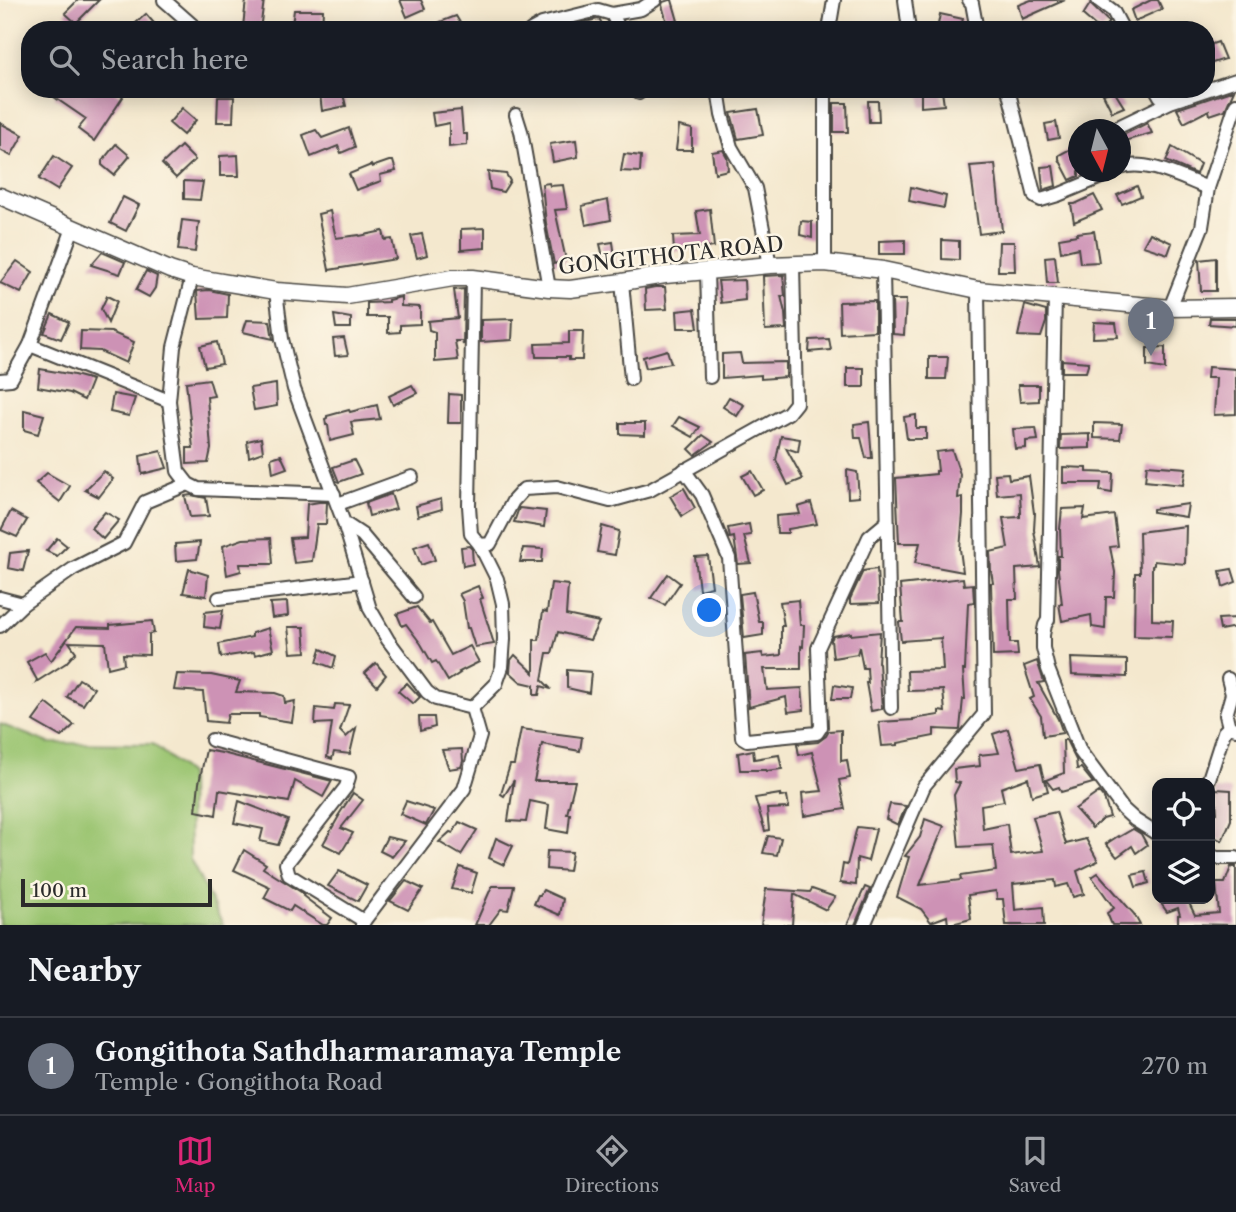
<!DOCTYPE html>
<meta charset="utf-8">
<style>
:root{--surface:#171b24;--page:#20242c;--text:#f1f3f6;--muted:#9ea1a6;--line:#363941;--accent:#db2777}
body{margin:0;font-family:"Libre Caslon Text",serif;background:var(--page);color:var(--text)}
.controls{position:absolute;right:21px;bottom:21px;display:grid;overflow:hidden;border-radius:14px;box-shadow:0 4px 18px #0003}
.controls button{width:63px;height:63px;display:grid;place-items:center;padding:0;border:0;border-bottom:2px solid var(--line);background:var(--surface);color:var(--text);font:35px sans-serif}
.compass{position:absolute;left:1068px;top:119px;width:63px;height:63px;border-radius:50%;background:var(--surface);box-shadow:0 4px 18px #0003;rotate:173deg}
.scale{position:absolute;left:21px;bottom:18px;width:191px;box-sizing:border-box;padding-left:7px;border:4px solid #2b2b2b;border-top:0;font-size:19px;line-height:24px;white-space:nowrap;color:#2b2b2b;-webkit-text-stroke:5px #fcf5e5;paint-order:stroke}
.you{position:absolute;left:710px;top:611px;width:24px;height:24px;margin:-18px;border:5px solid #fff;border-radius:50%;background:#1a73e8;box-shadow:0 0 0 10px #1a73e833}
.badge{display:grid;place-items:center;width:46px;height:46px;border-radius:50%;background:var(--accent);color:#fff;font-size:23px;font-weight:700}
.pin{position:absolute;translate:-50% -58px;filter:drop-shadow(0 2px 4px #0008)}
.pin::after{content:'';position:absolute;top:37px;width:24px;height:21px;background:inherit;clip-path:polygon(0 0,100% 0,50% 100%)}
.list{margin:0;padding:0;list-style:none}
h2{display:flex;justify-content:space-between;align-items:center;height:91px;margin:0;padding:0 28px;font-size:30px}
h2 small{font-size:23px;font-weight:400;color:var(--muted)}
.list li{display:grid;grid-template-columns:46px 1fr auto;gap:21px;align-items:center;box-sizing:border-box;height:98px;padding:0 28px;border-top:2px solid var(--line)}
.list b{display:block;font-size:26px;white-space:nowrap}
.list p{margin:0;font-size:23px;white-space:nowrap;color:var(--muted)}
.list em{font-size:23px;font-style:normal;color:var(--muted)}
.icon{flex:none;width:38px;height:38px;fill:none;stroke:currentColor;stroke-width:2;stroke-linecap:round;stroke-linejoin:round}
.map{position:relative;flex:none;width:1236px;height:925px;overflow:hidden}
.search{position:absolute;background:var(--surface);box-shadow:0 4px 18px #0003;left:21px;right:21px;top:21px;height:77px;display:flex;align-items:center;gap:18px;box-sizing:border-box;padding:0 24px;border-radius:28px;color:var(--muted);font-size:26px}
.sheet{height:189px;background:var(--surface)}
nav{display:flex;justify-content:space-around;align-items:center;box-sizing:border-box;height:98px;border-top:2px solid var(--line);background:var(--surface);font-size:19px;color:var(--muted)}
nav a{display:grid;justify-items:center;gap:4px}
nav .on{color:var(--accent)}
.map>svg:first-child{display:block}
.green{fill:#9ac470;stroke:#62784e;stroke-width:2}
.building{fill:#cd92b5}
.lines{fill:none;stroke-linecap:round;stroke-linejoin:round}
.minor-casing{stroke:#494743;stroke-width:16}
.tertiary-casing{stroke:#494743;stroke-width:19}
.minor{stroke:#fff;stroke-width:12}
.tertiary{stroke:#fff;stroke-width:16}
.labels{text-anchor:middle;dominant-baseline:central;stroke-width:5;stroke-linejoin:round;paint-order:stroke}
.street-label{font-size:21px;fill:#2b2b2b;stroke:#fcf5e5}
</style>
<div class="map">
<svg width="1236" height="925" viewBox="0 0 1236 925">
<rect width="100%" height="100%" fill="#fcf5e5"/>
<filter id="ink" filterUnits="userSpaceOnUse"><feTurbulence type="fractalNoise" baseFrequency=".0143" numOctaves="2"/><feDisplacementMap in="SourceGraphic" scale="14" xChannelSelector="R" yChannelSelector="G"/><feConvolveMatrix kernelMatrix="1 2 1 2 8 2 1 2 1" color-interpolation-filters="sRGB"/></filter>
<filter id="wash" filterUnits="userSpaceOnUse"><feTurbulence type="fractalNoise" baseFrequency=".00686" numOctaves="4" result="noise"/><feDisplacementMap in="SourceGraphic" scale="28" xChannelSelector="R" yChannelSelector="G"/><feGaussianBlur stdDeviation="1.57" result="paint"/><feColorMatrix in="noise" values="0 0 0 0 0 0 0 0 0 0 0 0 0 0 0 0 0 1.4 0 .05"/><feComposite in="paint" operator="in"/></filter>
<g filter="url(#wash)">
<rect width="100%" height="100%" fill="#f4e8ce"/>
<!-- green -->
<polygon class="green" points="0,724 49,743 153,744 189,774 190,859 223,925 0,925"/>
<g id="blocks">
<!-- building -->
<g class="building">
<polygon points="78,0 99,0 76,23 65,13"/>
<polygon points="246,0 264,0 260,30 243,27"/>
<polygon points="400,0 421,0 425,9 407,17"/>
<polygon points="669,0 672,0 678,21 667,23 662,5 663,2"/>
<polygon points="1031,0 1065,0 1022,19 1018,5"/>
<polygon points="1151,0 1158,0 1162,9 1135,21 1131,10"/>
<polygon points="1090,4 1109,22 1102,30 1100,30 1083,15"/>
<polygon points="294,10 323,10 322,27 292,25"/>
<polygon points="146,14 160,30 128,30"/>
<polygon points="940,14 963,19 960,30 937,30"/>
<polygon points="456,16 462,26 451,30 444,30 440,22"/>
<polygon points="598,19 600,20 605,30 580,30 577,24"/>
<polygon points="1218,42 1225,59 1206,65 1206,46"/>
<polygon points="60,89 111,89 123,97 94,141 78,129 86,119 54,97"/>
<polygon points="342,90 346,106 322,111 320,94"/>
<polygon points="1234,90 1225,110 1210,115 1209,110 1184,123 1177,109"/>
<polygon points="942,91 944,105 921,107 921,92"/>
<polygon points="1114,91 1124,107 1112,112 1103,94"/>
<polygon points="218,97 234,97 233,122 217,122"/>
<polygon points="868,101 878,101 879,122 869,122"/>
<polygon points="834,103 847,103 848,132 834,132"/>
<polygon points="182,108 196,120 183,135 169,123"/>
<polygon points="758,109 763,135 738,139 731,113"/>
<polygon points="461,110 463,134 467,134 467,145 449,147 449,123 434,126 432,113"/>
<polygon points="1056,122 1059,138 1048,140 1045,124"/>
<polygon points="0,123 23,135 11,156 0,150"/>
<polygon points="1147,123 1152,133 1121,142 1121,136"/>
<polygon points="679,126 692,129 692,150 676,150"/>
<polygon points="349,128 355,147 341,153 338,146 311,157 303,135 316,130 322,138"/>
<polygon points="576,140 578,157 553,162 550,144"/>
<polygon points="116,144 130,156 114,175 102,165 102,161"/>
<polygon points="181,146 195,160 176,178 162,164"/>
<polygon points="1172,147 1200,164 1196,174 1166,161"/>
<polygon points="1072,148 1079,160 1079,176 1070,180 1059,159 1059,155"/>
<polygon points="723,150 727,157 728,170 715,173 712,152"/>
<polygon points="624,154 641,156 640,172 621,171"/>
<polygon points="238,155 239,176 220,176 220,156"/>
<polygon points="54,156 72,168 57,190 39,179"/>
<polygon points="389,161 393,161 396,171 380,175 381,181 356,190 349,174 371,165 372,167"/>
<polygon points="995,164 1002,231 979,234 970,166"/>
<polygon points="1053,166 1056,186 1043,190 1041,167"/>
<polygon points="488,172 506,174 510,181 503,192 490,189"/>
<polygon points="184,181 203,182 200,200 184,199"/>
<polygon points="549,183 550,186 563,185 567,209 555,210 566,260 554,264 546,223 542,184"/>
<polygon points="1137,186 1141,196 1122,204 1117,195"/>
<polygon points="911,187 946,196 944,208 909,201"/>
<polygon points="1094,195 1102,210 1074,222 1071,204 1075,204"/>
<polygon points="123,197 139,205 126,231 110,223"/>
<polygon points="608,200 611,220 586,225 582,206"/>
<polygon points="710,209 714,247 674,251 673,236 700,235 696,211"/>
<polygon points="330,211 336,238 359,235 360,236 383,231 385,240 392,239 396,259 329,270 318,214"/>
<polygon points="182,220 199,222 195,252 178,250"/>
<polygon points="801,221 812,222 812,238 800,235"/>
<polygon points="485,228 485,248 461,250 461,229"/>
<polygon points="1094,231 1099,262 1080,263 1078,248 1061,252 1059,238 1077,235 1076,233"/>
<polygon points="1150,233 1172,243 1168,254 1143,246"/>
<polygon points="422,234 427,255 417,258 411,236"/>
<polygon points="905,240 905,254 879,254 879,241"/>
<polygon points="942,240 959,241 959,260 942,259"/>
<polygon points="613,242 616,264 605,265 600,244"/>
<polygon points="999,242 1014,242 1015,271 998,271"/>
<polygon points="102,252 125,262 120,274 91,265"/>
<polygon points="1055,256 1058,283 1047,283 1045,257"/>
<polygon points="1216,258 1216,291 1201,291 1199,260"/>
<polygon points="17,261 33,272 21,293 0,283"/>
<polygon points="146,271 157,276 155,288 149,297 136,290"/>
<polygon points="783,275 785,296 781,296 785,313 786,329 765,330 763,276"/>
<polygon points="744,280 745,300 721,303 718,281"/>
<polygon points="655,287 665,287 667,309 646,310 645,289"/>
<polygon points="464,289 463,345 462,341 455,341 458,360 435,362 435,332 429,330 428,321 458,318 454,290"/>
<polygon points="209,290 228,294 227,318 199,319 197,291"/>
<polygon points="107,296 117,301 108,323 101,309"/>
<polygon points="401,297 401,306 420,307 420,324 400,325 400,332 388,333 388,317 367,317 367,303 388,302 388,300"/>
<polygon points="892,300 906,300 904,335 893,334"/>
<polygon points="875,301 875,331 840,333 839,302"/>
<polygon points="1025,305 1046,311 1046,322 1041,337 1018,336"/>
<polygon points="695,309 698,328 678,328 677,311"/>
<polygon points="52,314 69,322 61,339 44,333"/>
<polygon points="334,315 351,318 351,328 336,328"/>
<polygon points="1210,318 1236,318 1236,326 1209,324"/>
<polygon points="513,319 512,340 481,342 481,320"/>
<polygon points="247,320 270,321 273,339 243,332"/>
<polygon points="1094,322 1116,323 1118,337 1093,338"/>
<polygon points="81,331 111,332 134,342 126,363 100,351 80,350"/>
<polygon points="569,331 583,331 582,360 569,360 569,357 536,357 535,344 569,343"/>
<polygon points="344,338 348,355 335,356 333,339"/>
<polygon points="829,339 831,350 809,352 810,340"/>
<polygon points="217,342 222,364 205,367 200,346"/>
<polygon points="1165,347 1165,369 1147,366 1147,348"/>
<polygon points="667,350 671,363 646,368 643,357"/>
<polygon points="740,353 742,363 786,362 786,377 761,379 761,375 722,378 722,354"/>
<polygon points="929,357 948,357 946,379 929,379"/>
<polygon points="1062,360 1089,362 1086,372 1062,372"/>
<polygon points="1208,367 1236,369 1236,414 1214,415 1216,378 1207,378"/>
<rect x="847" y="368" width="17" height="19"/>
<polygon points="40,369 74,375 92,380 84,400 70,393 38,387"/>
<polygon points="209,379 214,396 207,397 211,449 208,463 187,464 187,448 193,448 186,382"/>
<polygon points="276,384 277,406 254,410 250,388"/>
<polygon points="412,385 417,393 393,405 389,396"/>
<polygon points="1018,385 1039,385 1039,401 1020,402"/>
<polygon points="113,394 135,398 129,416 110,412"/>
<polygon points="449,394 461,395 461,423 448,423"/>
<polygon points="729,397 744,405 737,416 723,407"/>
<polygon points="377,405 380,419 351,422 354,435 330,441 328,425 326,425 325,419 327,418 327,416 349,410 350,412"/>
<polygon points="24,410 44,415 38,434 24,430"/>
<polygon points="916,415 916,428 926,428 926,439 907,439 904,417"/>
<polygon points="679,417 700,427 693,437 673,426"/>
<polygon points="869,422 872,458 866,458 861,438 855,438 854,424"/>
<polygon points="620,423 645,423 645,435 620,434"/>
<polygon points="1094,423 1122,424 1120,439 1094,438"/>
<polygon points="1036,428 1038,440 1026,441 1026,448 1015,449 1013,429"/>
<polygon points="1090,434 1090,448 1060,449 1061,435"/>
<polygon points="703,435 713,442 695,455 689,449"/>
<polygon points="781,436 800,439 798,452 786,448 803,479 788,485 776,460"/>
<polygon points="261,438 263,452 249,457 247,441"/>
<polygon points="952,450 960,474 958,498 963,497 963,514 960,549 963,572 915,563 920,543 899,543 896,478 936,474 936,471 938,471 936,452"/>
<polygon points="161,451 167,468 142,474 140,456"/>
<polygon points="281,455 287,468 273,473 271,458"/>
<polygon points="354,460 361,474 339,482 333,467"/>
<polygon points="1147,465 1186,468 1183,485 1145,481"/>
<polygon points="1063,467 1087,468 1087,472 1113,473 1112,493 1100,491 1101,483 1063,483"/>
<polygon points="847,470 857,472 859,497 848,498"/>
<polygon points="104,471 113,479 99,497 85,490"/>
<polygon points="752,471 763,490 753,495 742,476"/>
<polygon points="47,473 70,486 60,502 36,483"/>
<polygon points="1008,473 1009,479 1029,476 1034,513 1035,513 1034,530 1040,567 1016,569 1017,599 1009,599 1010,643 1017,643 1018,655 993,656 991,583 993,583 991,571 990,552 1008,548 1003,518 1020,517 1020,513 1021,513 1020,493 997,495 995,474"/>
<polygon points="684,488 695,508 682,516 670,496"/>
<polygon points="391,494 396,509 369,516 366,503"/>
<polygon points="191,495 206,498 209,516 190,517 185,496"/>
<polygon points="441,499 442,509 418,516 416,506"/>
<polygon points="319,502 327,502 326,524 317,524 312,561 294,563 290,538 305,537 307,504"/>
<polygon points="811,503 817,524 788,529 788,533 777,533 776,516 800,514 798,507"/>
<polygon points="1188,504 1186,517 1153,512 1153,509"/>
<polygon points="519,508 546,511 544,527 514,522"/>
<polygon points="1085,508 1083,519 1114,515 1118,546 1110,547 1115,572 1114,597 1106,597 1105,629 1092,627 1091,615 1062,621 1059,604 1062,604 1058,570 1058,556 1061,556 1060,529 1062,509"/>
<polygon points="11,511 27,520 17,537 1,530"/>
<polygon points="105,512 119,520 103,539 91,528"/>
<polygon points="749,524 751,535 744,536 751,563 738,564 734,537 730,538 728,528"/>
<polygon points="602,526 619,531 615,555 597,552"/>
<polygon points="1186,526 1185,564 1154,561 1154,565 1152,566 1152,620 1173,621 1172,637 1134,636 1135,573 1140,573 1139,532"/>
<polygon points="57,538 67,546 57,556 46,551"/>
<polygon points="271,538 273,564 240,564 241,571 227,575 223,546 243,539"/>
<polygon points="200,542 197,559 176,561 175,544"/>
<polygon points="429,542 435,560 421,565 414,547"/>
<polygon points="469,546 472,549 473,564 463,566 461,547"/>
<polygon points="523,548 543,549 542,562 520,562"/>
<polygon points="28,551 23,571 8,568 10,553"/>
<polygon points="708,556 712,587 699,590 695,557"/>
<polygon points="189,569 208,575 206,596 183,593"/>
<polygon points="877,569 879,603 850,604 850,599 863,571"/>
<polygon points="1232,569 1236,582 1223,587 1220,571"/>
<polygon points="668,574 680,583 665,605 651,598"/>
<polygon points="963,578 964,585 973,584 974,602 968,603 965,670 963,670 965,699 963,699 960,729 959,730 934,729 934,736 898,743 898,745 882,746 879,722 913,720 913,719 939,715 939,711 945,712 943,690 908,691 907,671 943,670 941,638 901,641 899,622 903,622 900,585"/>
<polygon points="551,583 568,585 566,615 599,622 590,640 558,632 552,653 547,653 542,680 551,689 541,686 539,695 534,695 534,685 521,682 510,672 511,660 515,655 534,673 534,640 539,640 543,611 547,612"/>
<polygon points="478,586 483,598 480,599 494,644 475,647 469,628 467,628 463,601 459,594"/>
<polygon points="753,592 759,622 763,622 763,635 744,638 740,594"/>
<polygon points="798,600 800,625 804,625 803,647 801,646 801,669 764,669 767,690 802,688 804,710 788,712 786,697 749,707 745,655 762,653 763,657 781,655 781,626 784,626 780,602"/>
<polygon points="287,602 288,616 272,618 270,603"/>
<polygon points="417,607 430,623 432,622 451,655 470,646 479,662 459,672 460,673 448,681 436,661 432,663 421,644 406,624 402,626 397,614"/>
<polygon points="223,610 220,629 204,627 205,612"/>
<polygon points="1236,618 1236,627 1220,630 1218,619"/>
<polygon points="152,621 154,633 149,634 149,655 123,654 124,664 108,668 105,643 69,642 76,652 66,663 36,682 37,680 27,662 45,652 51,661 76,627 110,628 110,625"/>
<polygon points="288,627 304,627 306,652 291,653"/>
<polygon points="268,628 273,650 255,655 254,652 221,657 219,644 252,637 252,633"/>
<polygon points="880,632 878,662 879,663 882,709 871,711 866,683 868,683 867,668 863,668 859,647 857,654 833,658 831,640 833,636 851,633 851,635"/>
<polygon points="321,649 336,656 333,668 317,662"/>
<polygon points="1071,658 1127,660 1127,677 1072,675"/>
<polygon points="1037,661 1044,682 1038,683 1058,719 1063,733 1043,736 1041,716 1030,699 1034,697 1024,666"/>
<polygon points="376,663 386,675 377,686 365,673"/>
<polygon points="567,670 591,672 589,693 567,688"/>
<polygon points="177,674 211,675 240,681 236,692 275,693 284,696 285,703 295,701 292,722 259,717 259,714 228,714 226,723 206,721 203,692 174,690"/>
<polygon points="79,679 94,688 83,705 67,697"/>
<polygon points="407,683 420,697 413,704 398,691"/>
<polygon points="834,685 852,688 850,699 832,699"/>
<polygon points="46,703 74,725 61,737 33,721"/>
<polygon points="335,704 349,705 340,731 346,737 356,728 350,754 334,752 332,759 327,757 332,723 315,724 316,708 334,710"/>
<polygon points="419,717 434,717 435,727 420,731"/>
<polygon points="521,729 582,737 580,751 542,744 534,781 575,781 567,814 570,814 568,833 546,829 549,805 530,801 526,822 508,821 514,780 504,796 501,794 510,765 514,765"/>
<polygon points="1008,729 1019,768 1040,764 1044,780 1045,780 1048,791 1032,796 1028,778 1001,788 1004,801 981,805 983,829 1007,824 1011,855 1043,851 1033,817 1056,812 1066,844 1086,839 1098,861 1077,871 1084,894 1073,897 1068,884 1056,887 1055,880 1013,884 1015,910 1043,907 1044,925 1006,925 1003,899 997,899 996,891 968,895 971,919 948,925 947,916 931,922 921,909 897,897 909,857 905,856 920,837 925,819 944,826 920,885 961,880 960,876 996,871 993,845 959,847 954,795 960,783 955,782 954,769 980,766 979,755 999,753 993,734"/>
<polygon points="841,730 841,761 847,760 850,778 839,780 845,809 804,816 802,793 822,791 812,752 799,755 797,744 818,742 826,736 829,731"/>
<polygon points="1063,740 1066,740 1076,760 1077,769 1081,768 1093,783 1061,792 1059,787 1053,789 1046,780 1064,773"/>
<polygon points="462,749 463,761 461,767 449,769 442,750"/>
<polygon points="206,750 222,753 332,781 323,797 295,781 289,802 219,790 216,815 196,811 199,783"/>
<polygon points="753,750 754,759 779,755 782,769 766,771 766,770 740,770 738,753"/>
<polygon points="1215,789 1231,790 1231,820 1222,841 1210,835 1210,811 1217,813"/>
<polygon points="1099,792 1104,798 1110,817 1103,819 1092,828 1075,809"/>
<polygon points="353,793 363,800 341,828 353,833 341,853 323,844 339,816 338,816"/>
<polygon points="780,794 780,797 787,796 789,808 767,809 769,830 765,831 755,798"/>
<polygon points="239,801 288,820 278,845 260,841 263,829 234,823"/>
<polygon points="406,801 434,810 426,825 400,814"/>
<polygon points="890,804 906,806 898,825 886,819"/>
<polygon points="459,822 477,830 461,855 439,842 450,832 453,833"/>
<polygon points="857,827 876,829 868,861 857,858 856,885 840,883 843,864 847,865"/>
<polygon points="1133,829 1141,834 1147,845 1136,853 1132,846 1117,857 1106,844 1118,836 1119,837"/>
<polygon points="768,836 781,838 777,855 763,853"/>
<polygon points="387,837 405,841 392,857 380,851"/>
<polygon points="496,838 513,846 504,865 489,858"/>
<polygon points="244,850 266,864 263,868 304,894 303,896 332,918 327,925 323,925 293,906 290,911 264,898 270,887 234,870"/>
<polygon points="547,851 572,852 569,871 546,869"/>
<polygon points="460,867 477,873 471,893 452,889"/>
<polygon points="1231,867 1236,867 1236,925 1178,924 1178,915 1180,915 1178,908 1167,912 1158,899 1199,899 1189,903 1195,915 1219,913 1216,883 1225,883"/>
<polygon points="339,871 367,885 358,901 328,886"/>
<polygon points="1146,872 1149,883 1136,887 1132,875"/>
<polygon points="1098,873 1134,914 1140,925 1112,925 1107,913 1114,908 1092,877"/>
<polygon points="406,881 423,889 408,910 390,901"/>
<polygon points="492,886 514,886 508,910 501,909 489,925 475,925"/>
<polygon points="865,887 870,889 855,925 847,925"/>
<polygon points="766,889 810,892 812,889 835,897 826,910 794,894 792,925 761,925"/>
<polygon points="543,890 563,899 560,915 534,904 538,895 540,895"/>
</g>
</g>
</g>
<g filter="url(#ink)">
<use href="#blocks" fill-opacity="0" stroke="#494743" stroke-width="2"/>
<g class="lines">
<defs>
<g id="minor">
<polyline points="164,0 198,30"/>
<polyline points="905,0 909,30"/>
<polyline points="969,0 972,3 977,30"/>
<polyline points="1098,0 1113,11 1123,30"/>
<polyline points="612,14 620,30"/>
<polyline points="715,28 715,30"/>
<polyline points="531,30 542,24 598,10 612,14 641,9 655,0"/>
<polyline points="829,30 834,0"/>
<polyline points="638,89 639,93"/>
<polyline points="718,89 722,115 731,147 755,188 770,265"/>
<polyline points="825,89 825,263"/>
<polyline points="1008,89 1035,197 1041,200 1058,195 1113,172"/>
<polyline points="1156,89 1160,96 1170,102"/>
<polyline points="516,115 521,131 549,288"/>
<polyline points="1112,130 1170,102 1236,80"/>
<path d="M1120,168C1146,158 1184,179 1208,188"/>
<polyline points="883,270 891,708"/>
<polyline points="707,271 710,377"/>
<polyline points="192,277 174,347 169,401 178,471 188,484 198,489 334,494"/>
<polyline points="622,282 631,379"/>
<polyline points="276,291 282,339 294,389 344,523 370,609 388,640 427,692 436,699 472,708 480,736 464,789 364,921 362,925"/>
<polyline points="1055,297 1048,620 1045,625 1043,635 1043,648 1048,669 1080,751 1123,809 1135,820 1157,834"/>
<polyline points="1170,308 1202,227 1208,188 1236,104"/>
<polyline points="30,345 169,401"/>
<polyline points="0,380 11,379 30,345 73,228"/>
<polyline points="684,470 702,495 729,558 742,737 747,740 817,733 821,727 818,648 869,537 887,522"/>
<polyline points="338,504 412,477"/>
<polyline points="344,523 362,535 414,597"/>
<polyline points="480,545 490,544 513,501 524,489 557,487 610,501 650,490 788,413 796,403 793,264"/>
<polyline points="0,598 23,604"/>
<polyline points="219,598 362,581"/>
<polyline points="0,626 23,604 73,569 124,543 145,502 188,484"/>
<polyline points="1228,679 1232,694 1226,715 1229,727"/>
<polyline points="472,708 496,684 502,667 504,639 503,604 497,579 480,545 471,534 469,506 473,278"/>
<polyline points="212,740 349,777 346,787 286,864 289,875 364,921"/>
<polyline points="1205,783 1209,779 1224,732 1229,727 1236,729"/>
<polyline points="1210,855 1217,858 1236,858"/>
<polyline points="864,925 924,786 984,714 978,290"/>
</g>
<polyline id="tertiary" points="0,196 170,270 192,277 276,291 347,296 453,278 473,278 549,288 570,289 622,282 665,275 770,265 825,263 883,270 978,290 1170,308 1236,307"/>
</defs>
<!-- minor casing -->
<use href="#minor" class="minor-casing"/>
<!-- tertiary casing -->
<use href="#tertiary" class="tertiary-casing"/>
<!-- minor -->
<use href="#minor" class="minor"/>
<!-- tertiary -->
<use href="#tertiary" class="tertiary"/>
</g>
</g>
<g class="labels">
<!-- street labels -->
<g class="street-label">
<text transform="translate(671 255) rotate(-6)">GONGITHOTA ROAD</text>
</g>
</g>
</svg>
<div class="controls">
<button><svg class="icon" aria-label="locate" viewBox="0 0 24 24"><circle cx="12" cy="12" r="6"/><path d="M12 2v4M12 18v4M2 12h4M18 12h4"/></svg></button>
<button><svg class="icon" aria-label="layers" viewBox="0 0 24 24"><path d="M12 4l9 5-9 5-9-5zM3 14l9 5 9-5"/></svg></button>
</div>
<svg class="compass" viewBox="-18 -18 36 36"><path d="M0-13l5 13h-10z" fill="#e53935"/><path d="M0 13l5-13h-10z" fill="#9ea1a6"/></svg>
<div class="scale">100 m</div>
<div class="you"></div>
<div class="pin badge" style="left:1151px;top:356px;background:#6b7280">1</div>
<div class="search"><svg class="icon" aria-label="search" viewBox="0 0 24 24"><circle cx="10" cy="10" r="6"/><path d="M15 15l6 6"/></svg>Search here</div>
</div>
<section class="sheet">
<h2>Nearby<small></small></h2>
<ul class="list">
<li><span class="badge" style="background:#6b7280">1</span><div><b>Gongithota Sathdharmaramaya Temple</b><p>Temple · Gongithota Road</p></div><em>270 m</em></li>
</ul>
</section>
<nav>
<a class="on"><svg class="icon" aria-label="map" viewBox="0 0 24 24"><path d="M3 6l6-2 6 2 6-2v14l-6 2-6-2-6 2zM9 4v14M15 6v14"/></svg>Map</a>
<a><svg class="icon" aria-label="directions" viewBox="0 0 24 24"><path d="M12 3l9 9-9 9-9-9zM9 14v-3h6M13 9l2 2-2 2"/></svg>Directions</a>
<a><svg class="icon" aria-label="saved" viewBox="0 0 24 24"><path d="M7 4h10v16l-5-4-5 4z"/></svg>Saved</a>
</nav>
